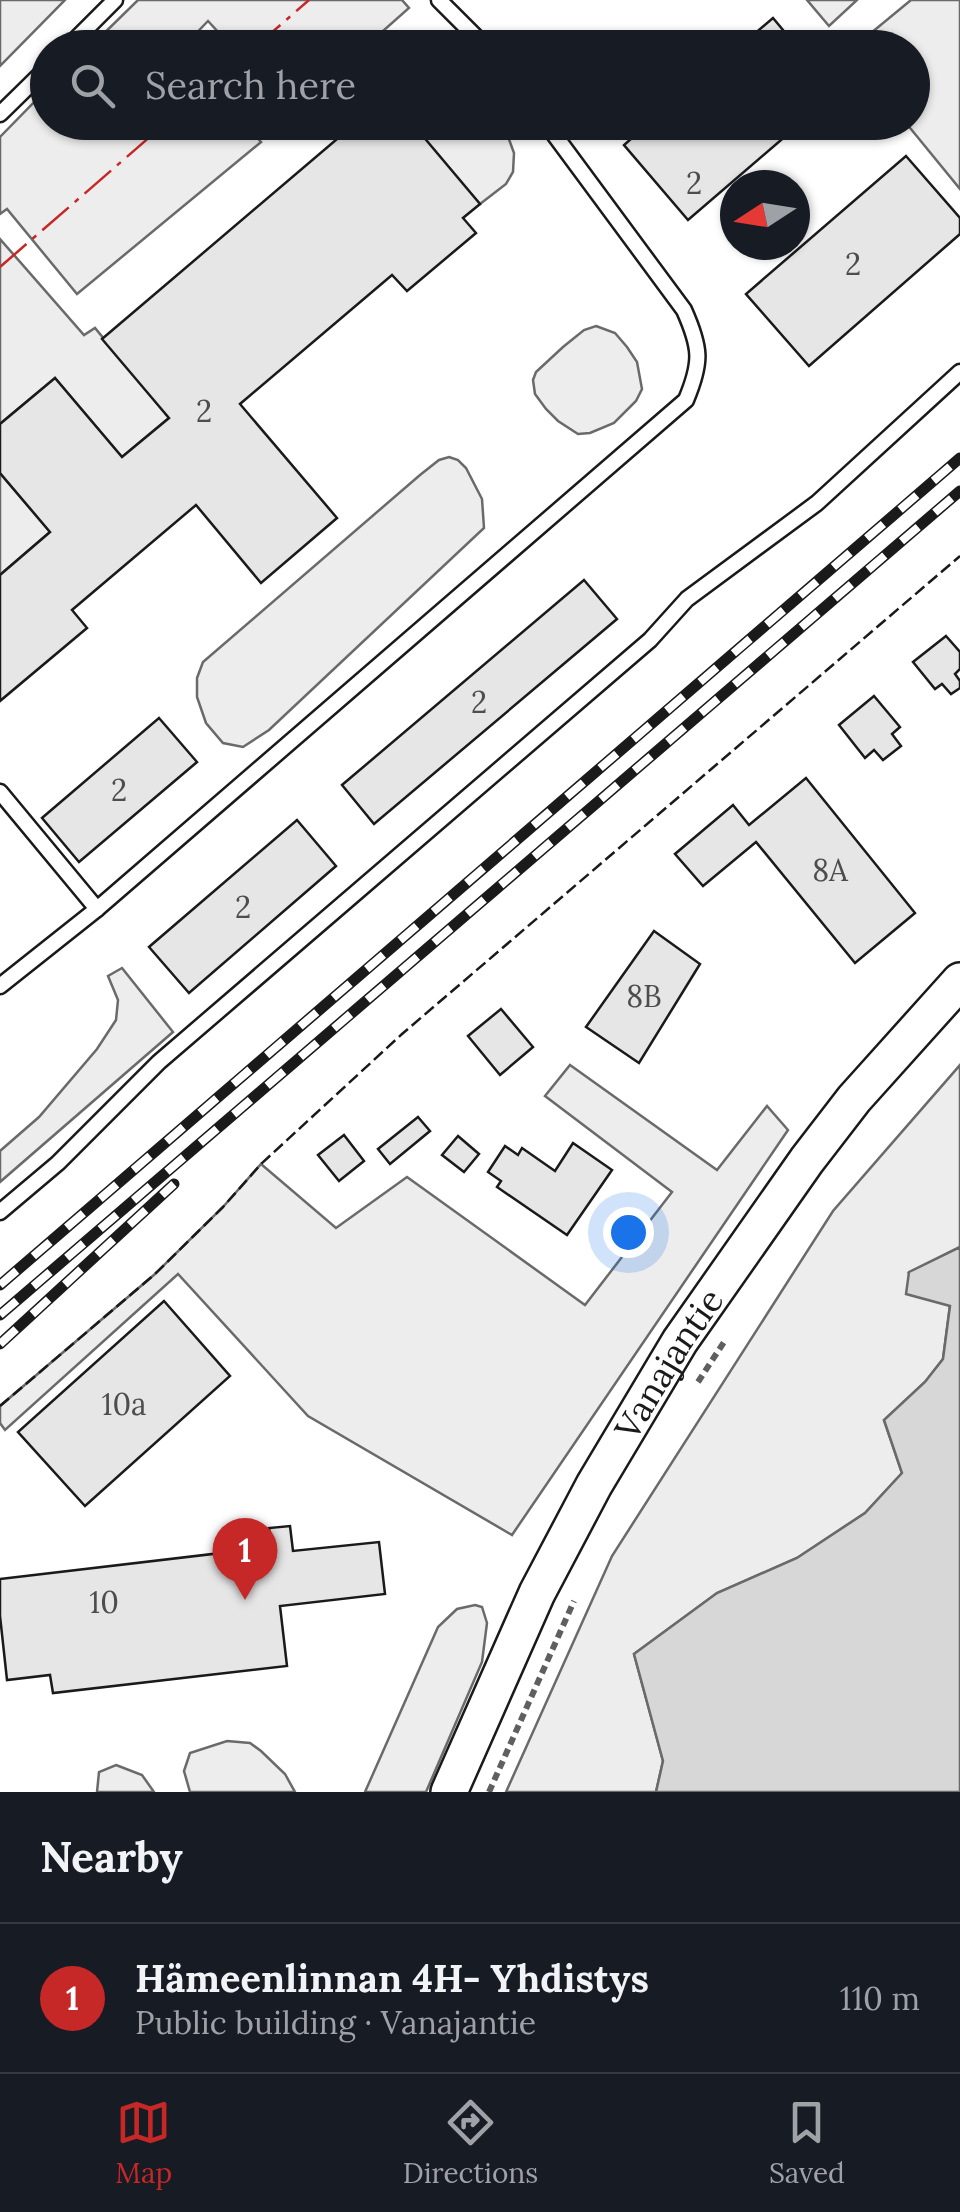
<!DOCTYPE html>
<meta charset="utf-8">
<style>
:root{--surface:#171b24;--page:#242831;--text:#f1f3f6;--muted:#9ea1a6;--line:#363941;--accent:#c62828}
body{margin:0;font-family:Lora,serif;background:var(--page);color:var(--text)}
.compass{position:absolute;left:720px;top:170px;width:90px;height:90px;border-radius:50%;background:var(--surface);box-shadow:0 2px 8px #0004;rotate:258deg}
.you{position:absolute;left:628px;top:1232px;width:35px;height:35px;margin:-25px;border:8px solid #fff;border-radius:50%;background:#1a73e8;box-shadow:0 0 0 15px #1a73e833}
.badge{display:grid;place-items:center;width:65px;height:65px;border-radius:50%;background:var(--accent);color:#fff;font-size:32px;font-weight:700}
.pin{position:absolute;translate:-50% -82px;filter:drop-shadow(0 2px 5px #0008)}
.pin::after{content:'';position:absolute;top:52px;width:35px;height:30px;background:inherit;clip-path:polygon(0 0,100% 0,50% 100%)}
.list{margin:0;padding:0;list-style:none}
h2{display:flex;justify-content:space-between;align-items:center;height:130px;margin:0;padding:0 40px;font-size:42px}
h2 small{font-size:32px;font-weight:400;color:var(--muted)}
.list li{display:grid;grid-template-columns:65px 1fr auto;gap:30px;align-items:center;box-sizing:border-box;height:150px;padding:0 40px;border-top:2px solid var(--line)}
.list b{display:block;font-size:38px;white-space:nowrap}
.list p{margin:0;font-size:32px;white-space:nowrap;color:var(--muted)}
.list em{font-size:32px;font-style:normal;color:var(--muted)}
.icon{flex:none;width:55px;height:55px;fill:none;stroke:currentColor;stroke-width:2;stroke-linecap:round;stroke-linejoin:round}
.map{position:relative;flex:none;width:960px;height:1792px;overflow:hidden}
.search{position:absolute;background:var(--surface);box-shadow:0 2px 8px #0004;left:30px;right:30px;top:30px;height:110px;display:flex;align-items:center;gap:25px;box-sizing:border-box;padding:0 35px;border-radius:55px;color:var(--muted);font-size:38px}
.sheet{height:280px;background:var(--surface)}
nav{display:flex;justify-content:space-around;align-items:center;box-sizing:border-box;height:140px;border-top:2px solid var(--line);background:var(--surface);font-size:28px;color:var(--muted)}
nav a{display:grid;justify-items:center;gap:5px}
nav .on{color:var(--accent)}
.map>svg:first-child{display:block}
.built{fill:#ededed;stroke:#6a6a6a;stroke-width:2.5}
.water{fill:#d7d7d7;stroke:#6a6a6a;stroke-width:2.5}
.building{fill:#e6e6e6;stroke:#1a1a1a;stroke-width:2.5}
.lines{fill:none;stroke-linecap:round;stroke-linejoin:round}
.service-casing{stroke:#1a1a1a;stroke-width:19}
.tertiary-casing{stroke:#1a1a1a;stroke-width:40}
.path{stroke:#5f5f5f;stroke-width:6;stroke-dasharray:8 5;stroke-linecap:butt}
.service{stroke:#fff;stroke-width:14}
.tertiary{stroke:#fff;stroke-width:35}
.rail-casing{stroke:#1a1a1a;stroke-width:11}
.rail{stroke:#fff;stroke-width:8;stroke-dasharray:22;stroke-linecap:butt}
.fence{stroke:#1a1a1a;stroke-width:2.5;stroke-dasharray:12 5;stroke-linecap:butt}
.power{stroke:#c62828;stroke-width:2.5;stroke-dasharray:35 8 5 8;stroke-linecap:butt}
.labels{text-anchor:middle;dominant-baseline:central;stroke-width:8;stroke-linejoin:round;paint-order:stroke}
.number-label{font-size:30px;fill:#4d4d4d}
.street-label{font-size:35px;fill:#1a1a1a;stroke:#fff}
</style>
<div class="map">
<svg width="960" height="1792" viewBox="0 0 960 1792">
<rect width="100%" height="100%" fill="#fff"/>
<!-- built -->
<g class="built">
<polygon points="0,0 65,0 0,66"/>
<polygon points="138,0 402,0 409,8 365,47 232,47 208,21 183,47 90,47"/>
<polygon points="807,0 857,0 829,26"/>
<polygon points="911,0 960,0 960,189 906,123 912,122 912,48 854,47"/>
<polygon points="47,89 48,122 245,123 261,142 77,294 7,209 0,214 0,137"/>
<polygon points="411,123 503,123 514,153 513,172 506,184 480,204"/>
<polygon points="0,239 84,335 95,328 169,418 122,457 55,378 0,424"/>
<polygon points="596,326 615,333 627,347 637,362 642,389 636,401 614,423 590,433 578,434 558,421 546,409 535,394 533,380 536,372 563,347 584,330"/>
<polygon points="449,457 458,460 466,468 482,499 484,528 269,730 243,747 223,743 206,723 197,697 197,678 203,662 420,475 439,460"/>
<polygon points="0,473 50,532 0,575"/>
<polygon points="122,968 173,1032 0,1182 0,1151 39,1117 97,1049 116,1020 118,1000 108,976"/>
<polygon points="570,1065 717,1170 767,1106 788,1130 512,1535 308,1416 178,1274 5,1430 0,1423 0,1406 155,1274 223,1207 261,1164 336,1228 407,1177 585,1305 672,1192 545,1096"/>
<polygon points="960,1065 960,1247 909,1273 950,1305 943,1359 925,1382 884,1420 902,1473 865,1513 797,1558 717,1593 634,1654 663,1761 656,1792 506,1792 612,1556 833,1211"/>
<polygon points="475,1605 482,1607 487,1623 482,1662 426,1792 365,1792 438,1627 457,1609"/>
<polygon points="227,1741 250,1743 261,1751 285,1774 295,1792 190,1792 184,1771 190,1753"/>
<polygon points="116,1765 142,1775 154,1792 97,1792 99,1772"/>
</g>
<!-- water -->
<polygon class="water" points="960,1247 960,1792 656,1792 663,1761 634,1654 717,1593 797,1558 865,1513 902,1473 884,1420 925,1382 943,1359 950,1306 906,1294 909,1272"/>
<!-- building -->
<g class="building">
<polygon points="773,18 798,48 738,48"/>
<polygon points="357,122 411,122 480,204 463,218 476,233 407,291 392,275 240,404 337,518 261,583 196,505 72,610 87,628 0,701 0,575 50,532 0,473 0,424 55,378 122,457 169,418 102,339"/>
<polygon points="650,122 802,122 688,220 624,145"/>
<polygon points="906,156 960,218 960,234 809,366 746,294"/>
<polygon points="584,580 617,619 374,824 342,785"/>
<polygon points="946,636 960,652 960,669 955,674 960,681 960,688 951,694 942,684 935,689 913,662"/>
<polygon points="874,696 900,727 892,734 901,746 883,760 874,750 865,758 839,725"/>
<polygon points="159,718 197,762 79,862 42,818"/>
<polygon points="806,778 915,913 855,963 756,842 703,886 675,854 733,805 749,825"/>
<polygon points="297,820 336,866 189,993 149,947"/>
<polygon points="654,931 700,964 639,1063 586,1027"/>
<polygon points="501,1009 533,1047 500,1075 468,1036"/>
<polygon points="418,1117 430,1131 390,1164 378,1149"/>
<polygon points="344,1135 364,1161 339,1181 318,1155"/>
<polygon points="458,1136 479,1154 464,1172 442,1155"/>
<polygon points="573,1143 612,1170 567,1235 497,1187 501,1181 488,1172 505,1146 518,1155 522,1148 555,1171"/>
<polygon points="164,1301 230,1376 85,1506 18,1432"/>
<polygon points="290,1526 293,1551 379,1542 385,1594 280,1606 287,1666 53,1693 50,1675 7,1680 0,1616 0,1579 272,1547 269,1528"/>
</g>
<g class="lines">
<defs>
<g id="service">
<polyline points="439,0 487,48"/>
<polyline points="67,48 115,0"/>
<polyline points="0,114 48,67"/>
<polyline points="0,792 97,909"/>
<path d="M0,986L97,909L686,400C702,362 701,348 684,310L545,122"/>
<polyline points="0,1212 58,1163 159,1062 650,640 687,599 817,503 960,372"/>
</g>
<g id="tertiary">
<path id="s1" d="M449,1792L537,1593L594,1485L680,1341L807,1160L854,1099L960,981"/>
</g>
</defs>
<!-- service casing -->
<use href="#service" class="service-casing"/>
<!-- tertiary casing -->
<use href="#tertiary" class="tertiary-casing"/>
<!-- path -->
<g class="path">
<polyline points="698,1382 724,1342"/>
<polyline points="489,1792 574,1601"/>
</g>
<!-- service -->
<use href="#service" class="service"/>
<!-- tertiary -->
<use href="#tertiary" class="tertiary"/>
<defs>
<g id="rail">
<polyline points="0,1285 960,458"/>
<polyline points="0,1315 960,491"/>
<polyline points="0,1344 174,1184"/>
</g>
</defs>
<!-- rail casing -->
<use href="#rail" class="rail-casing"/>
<!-- rail -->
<use href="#rail" class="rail"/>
<!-- fence -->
<polyline class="fence" points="0,1406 155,1274 223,1207 261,1164 402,1034 960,556"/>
<!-- power -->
<g class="power">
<polyline points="254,48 309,0"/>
<polyline points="0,267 167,122"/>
</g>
</g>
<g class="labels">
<!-- number labels -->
<g class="number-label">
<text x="694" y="183">2</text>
<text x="853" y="264">2</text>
<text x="204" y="411">2</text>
<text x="479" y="702">2</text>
<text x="119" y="790">2</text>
<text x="830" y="870">8A</text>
<text x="243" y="907">2</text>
<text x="644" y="996">8B</text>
<text x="124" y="1404">10a</text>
<text x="104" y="1602">10</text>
</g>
<!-- street labels -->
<g class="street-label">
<text stroke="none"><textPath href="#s1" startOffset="482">Vanajantie</textPath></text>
</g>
</g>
</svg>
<svg class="compass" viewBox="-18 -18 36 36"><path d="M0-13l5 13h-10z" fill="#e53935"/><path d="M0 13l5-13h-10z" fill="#9ea1a6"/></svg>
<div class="you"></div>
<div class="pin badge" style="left:245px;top:1600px">1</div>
<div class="search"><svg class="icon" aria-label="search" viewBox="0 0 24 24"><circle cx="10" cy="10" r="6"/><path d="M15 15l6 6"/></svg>Search here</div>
</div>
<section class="sheet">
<h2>Nearby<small></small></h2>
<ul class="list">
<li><span class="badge">1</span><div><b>Hämeenlinnan 4H- Yhdistys</b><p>Public building · Vanajantie</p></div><em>110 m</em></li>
</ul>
</section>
<nav>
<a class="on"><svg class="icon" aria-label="map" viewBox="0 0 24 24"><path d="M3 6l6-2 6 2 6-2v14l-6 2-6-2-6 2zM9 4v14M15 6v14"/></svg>Map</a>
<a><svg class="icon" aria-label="directions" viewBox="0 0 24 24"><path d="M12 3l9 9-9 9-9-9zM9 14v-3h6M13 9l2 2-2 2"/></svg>Directions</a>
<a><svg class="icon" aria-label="saved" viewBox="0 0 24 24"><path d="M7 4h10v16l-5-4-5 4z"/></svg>Saved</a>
</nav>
